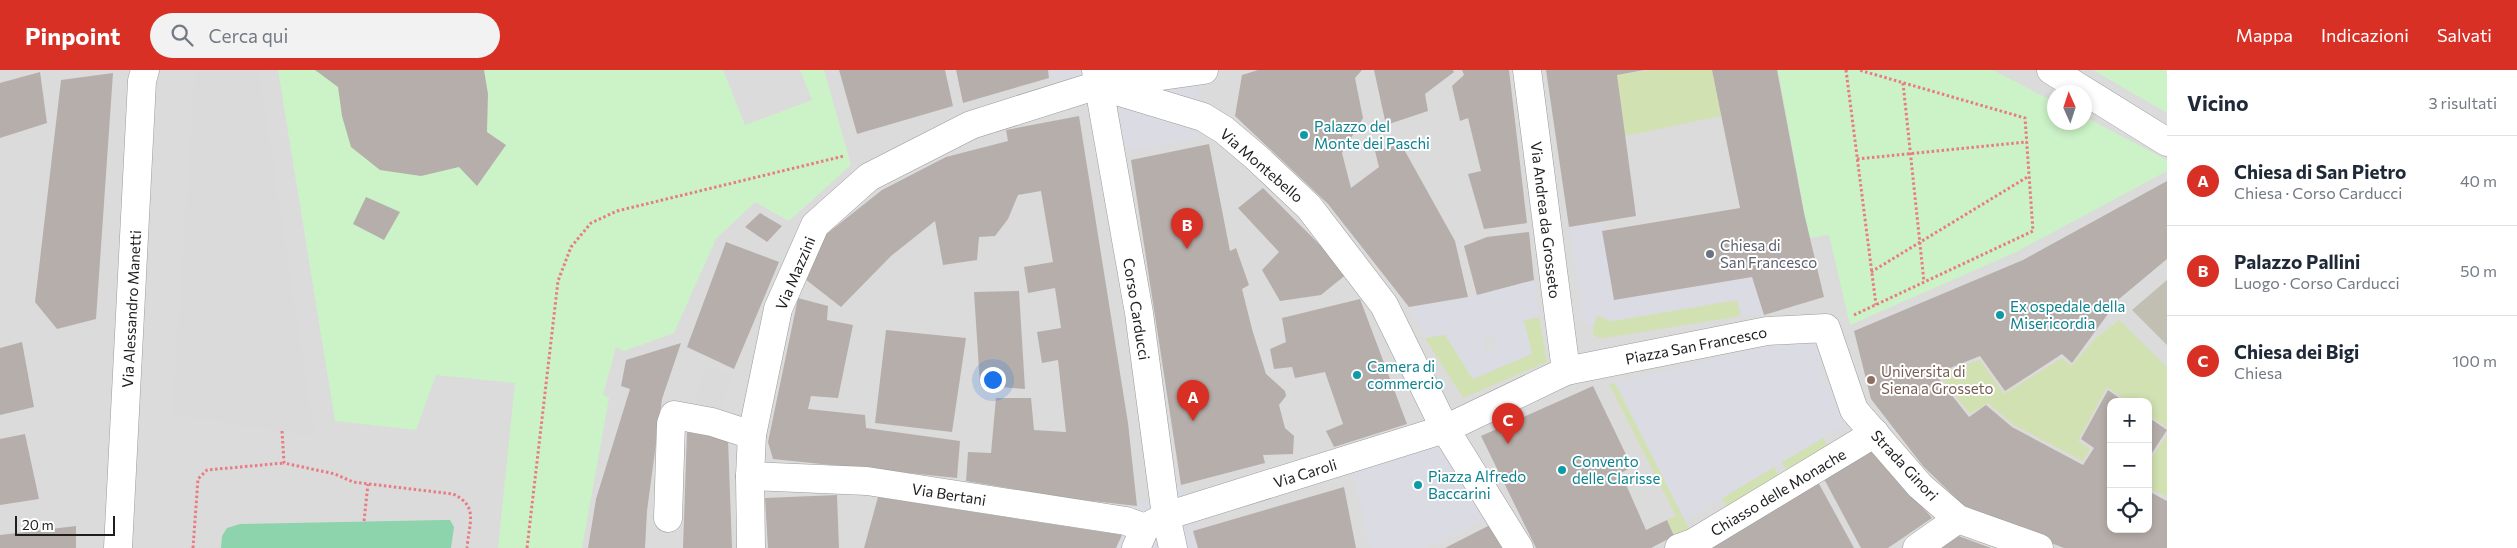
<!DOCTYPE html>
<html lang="it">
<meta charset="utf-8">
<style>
:root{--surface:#fff;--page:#f2f2f3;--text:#1f2937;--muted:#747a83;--line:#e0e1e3;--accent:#d93025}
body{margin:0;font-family:Commissioner,sans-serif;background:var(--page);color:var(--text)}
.controls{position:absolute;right:15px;bottom:15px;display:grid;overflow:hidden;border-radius:10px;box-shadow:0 2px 8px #0003}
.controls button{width:45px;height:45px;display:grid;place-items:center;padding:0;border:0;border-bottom:1px solid var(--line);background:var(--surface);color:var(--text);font:25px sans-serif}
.compass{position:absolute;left:2047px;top:15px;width:45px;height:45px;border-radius:50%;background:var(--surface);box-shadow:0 2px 8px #0003;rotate:357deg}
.scale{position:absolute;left:15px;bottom:12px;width:100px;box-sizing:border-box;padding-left:5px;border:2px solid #1e1e1e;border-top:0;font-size:14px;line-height:18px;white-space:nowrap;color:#1e1e1e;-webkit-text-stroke:4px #fff;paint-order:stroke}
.you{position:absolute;left:992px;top:309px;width:18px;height:18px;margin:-12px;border:4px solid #fff;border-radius:50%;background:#1a73e8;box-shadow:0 0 0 8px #1a73e833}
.badge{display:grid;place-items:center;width:32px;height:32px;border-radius:50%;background:var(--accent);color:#fff;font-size:16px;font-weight:700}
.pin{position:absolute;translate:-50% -41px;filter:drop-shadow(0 1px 2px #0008)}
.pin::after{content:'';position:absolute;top:26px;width:18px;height:15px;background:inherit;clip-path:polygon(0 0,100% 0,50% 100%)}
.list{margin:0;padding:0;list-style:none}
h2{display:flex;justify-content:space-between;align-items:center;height:65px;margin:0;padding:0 20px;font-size:21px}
h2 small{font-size:16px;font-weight:400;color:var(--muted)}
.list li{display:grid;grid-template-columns:32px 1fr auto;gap:15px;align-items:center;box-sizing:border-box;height:90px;padding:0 20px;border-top:1px solid var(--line)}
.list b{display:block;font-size:19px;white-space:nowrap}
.list p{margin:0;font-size:16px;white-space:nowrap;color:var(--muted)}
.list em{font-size:16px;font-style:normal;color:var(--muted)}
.icon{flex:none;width:28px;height:28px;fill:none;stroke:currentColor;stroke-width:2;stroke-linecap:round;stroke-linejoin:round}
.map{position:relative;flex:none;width:2167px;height:478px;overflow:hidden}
header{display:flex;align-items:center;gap:30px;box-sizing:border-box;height:70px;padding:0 25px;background:var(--accent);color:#fff}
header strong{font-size:24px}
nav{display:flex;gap:28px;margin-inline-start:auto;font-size:18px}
.search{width:350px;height:45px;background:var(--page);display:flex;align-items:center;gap:12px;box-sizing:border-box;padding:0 18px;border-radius:28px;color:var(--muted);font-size:19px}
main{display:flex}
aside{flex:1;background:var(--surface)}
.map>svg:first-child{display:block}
.residential{fill:#dcdbdb;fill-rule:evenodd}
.construction{fill:#c1beb2}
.grass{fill:#d2e1b1}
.park{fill:#ccf2c7}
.pitch{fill:#8dd3ab}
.parking{fill:#dadada}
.plaza{fill:#dadbe3;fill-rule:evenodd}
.building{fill:#b6aeab}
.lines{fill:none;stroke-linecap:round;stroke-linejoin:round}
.street-casing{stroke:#9b9b9b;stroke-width:29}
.path{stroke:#e87c85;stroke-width:3;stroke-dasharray:2.5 2.5;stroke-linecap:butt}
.street{stroke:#fff;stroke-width:28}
.culture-dot{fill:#0f9aa8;stroke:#fff;stroke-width:2}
.worship-dot{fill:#6b7280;stroke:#fff;stroke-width:2}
.education-dot{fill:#8d6e63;stroke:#fff;stroke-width:2}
.labels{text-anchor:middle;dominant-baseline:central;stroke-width:4;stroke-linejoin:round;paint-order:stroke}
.culture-label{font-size:15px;fill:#0d838f;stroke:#fff;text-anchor:start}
.street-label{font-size:15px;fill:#1e1e1e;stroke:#fff}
.worship-label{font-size:15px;fill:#5b616d;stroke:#fff;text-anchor:start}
.education-label{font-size:15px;fill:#785e54;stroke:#fff;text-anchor:start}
</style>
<header>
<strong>Pinpoint</strong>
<div class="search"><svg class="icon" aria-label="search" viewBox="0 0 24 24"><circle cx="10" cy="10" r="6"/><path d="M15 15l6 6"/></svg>Cerca qui</div>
<nav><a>Mappa</a><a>Indicazioni</a><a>Salvati</a></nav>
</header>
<main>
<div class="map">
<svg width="2167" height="478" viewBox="0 0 2167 478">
<rect width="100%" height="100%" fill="#eee9e5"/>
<!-- residential -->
<path class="residential" d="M0,0H2167V478H0ZM2054,22H2084V52H2054ZM2111,332H2148V459H2111Z"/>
<!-- construction -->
<polygon class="construction" points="2167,210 2167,275 2132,240"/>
<!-- grass -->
<g class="grass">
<polygon points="1651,0 1712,0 1721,46 1625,66 1617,5"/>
<polygon points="1737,230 1741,246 1604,268 1597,267 1593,263 1594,252 1598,246 1604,246 1613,251"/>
<polygon points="1539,247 1547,292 1463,328 1425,268 1445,264 1473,309 1524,250"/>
<polygon points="2119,250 2167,297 2167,357 2148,345 2148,332 2129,332 2107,317 2078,371 2090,379 2083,391 2014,355 1988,333 1970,344 1939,305 1980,290 2004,324 2062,288 2071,296 2095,269"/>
<polygon points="1615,313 1689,459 1674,466 1667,450 1676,446 1609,314"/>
<polygon points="2167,365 2167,427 2148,418 2148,393"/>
<polygon points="1823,368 1828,378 1787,401 1782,392"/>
<polygon points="1774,397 1779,406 1727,437 1722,428"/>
</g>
<!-- park -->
<g class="park">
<polygon points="278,0 723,0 745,55 812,30 800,0 824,0 851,95 789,151 755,132 716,169 674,263 624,281 616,277 603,325 609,328 582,478 498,478 515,313 436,305 416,360 335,351"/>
<polygon points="1778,0 1993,0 2054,32 2054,52 2084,52 2085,47 2167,90 2167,101 2016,182 1850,255 1829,165 1809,168"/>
<polygon points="2093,0 2167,0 2167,43"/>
</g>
<!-- pitch -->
<polygon class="pitch" points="443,450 450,450 454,457 451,478 221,478 222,466 227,458 240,454"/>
<!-- parking -->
<g class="parking">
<polygon points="195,0 259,0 315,367 172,344"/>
<polygon points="705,296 732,303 719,351 692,344"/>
</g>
<!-- plaza -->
<g class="plaza">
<polygon points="1050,0 1130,0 1052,19"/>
<polygon points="1194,0 1206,67 1111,84 1098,15"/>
<polygon points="1601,152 1614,230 1752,207 1764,245 1741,246 1737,230 1612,251 1598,246 1592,257 1584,253 1569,157"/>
<path d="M1534,210L1539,247L1524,250L1532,284L1473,309L1445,265L1425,268L1409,237L1477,225ZM1490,265L1498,270L1497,278L1493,281H1487L1483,275L1485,267Z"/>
<polygon points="1813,268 1828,282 1820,303 1853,350 1685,450 1615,313 1791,270"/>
<polygon points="1445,359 1498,442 1425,478 1370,478 1350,389"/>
<polygon points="1181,415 1198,478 1116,478 1131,435 1137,435"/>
</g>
<!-- building -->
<g class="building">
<polygon points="315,0 484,0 488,24 487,62 506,75 477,116 459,97 421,106 380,100 351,77 342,46 338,17"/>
<polygon points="839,0 945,0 953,36 857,64"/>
<polygon points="956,0 1048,0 1049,8 963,33"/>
<polygon points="1258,0 1362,0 1355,8 1363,48 1342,83 1351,118 1379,97 1375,81 1401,74 1455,171 1468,227 1409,237 1328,134 1235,46 1242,5"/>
<polygon points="1374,0 1453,0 1454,2 1425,24 1428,41 1386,55"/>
<polygon points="1462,0 1509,0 1527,153 1484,159 1468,104 1481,101 1468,48 1460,51 1452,16 1464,5"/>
<polygon points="1546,0 1644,0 1617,5 1636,146 1569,157"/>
<polygon points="1712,0 1777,0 1804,143 1824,227 1764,245 1752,207 1614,230 1602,161 1740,138"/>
<polygon points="40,2 47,53 0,68 0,13"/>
<polygon points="113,3 96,249 57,259 35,232 61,10"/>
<polygon points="1079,46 1128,353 1137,436 1066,428 966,411 968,382 991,383 996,328 1031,328 1034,360 1066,362 1058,290 1042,293 1037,262 1061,258 1055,218 1028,223 1024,197 1053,192 1041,121 1018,125 1008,149 995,166 979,167 977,190 943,195 935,151 891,186 841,237 805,209 824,166 882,120 946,87 1008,71 1006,60"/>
<polygon points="1209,74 1230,181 1236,178 1249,215 1242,219 1252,259 1266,304 1285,321 1286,326 1279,335 1285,358 1294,366 1293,384 1263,385 1265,393 1181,415 1131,90"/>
<polygon points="2167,111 2167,189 2119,229 2072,293 2062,284 2005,321 1980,286 1935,304 1969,347 1986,335 2012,357 2083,395 2094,378 2081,369 2108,320 2125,332 2111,332 2111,459 2148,459 2148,421 2167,431 2167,478 2064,478 2015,459 1963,435 1923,396 1871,329 1854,261 2023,190"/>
<polygon points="1263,118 1348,203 1321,225 1280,231 1262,200 1279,182 1238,138"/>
<polygon points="366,127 400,142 384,170 353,154"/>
<polygon points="760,143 782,156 767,172 745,157"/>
<polygon points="1529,162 1534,210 1477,225 1464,176 1487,167"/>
<polygon points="726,172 779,192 734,299 687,277"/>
<polygon points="1019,221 1025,319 980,315 974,222"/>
<polygon points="798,228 828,236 827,250 853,255 838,328 811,326 808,339 865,345 866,358 960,371 957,408 773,389 768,372"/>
<polygon points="1360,229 1407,354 1334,377 1326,361 1343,354 1325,302 1295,308 1292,297 1274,299 1270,279 1286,272 1282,248"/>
<polygon points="886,260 966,268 952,362 875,353"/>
<polygon points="22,272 34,337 0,345 0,278"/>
<polygon points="681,273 662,329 647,441 645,478 588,478 596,429 630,319 621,316 626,290"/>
<polygon points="1593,316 1632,397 1621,403 1646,460 1667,450 1674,466 1651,478 1536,478 1481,366"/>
<polygon points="2148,347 2167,360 2148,389"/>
<polygon points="687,362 728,369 732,478 683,478"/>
<polygon points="25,364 39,429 0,435 0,369"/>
<polygon points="1871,377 1932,448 1888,478 1861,478 1822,405"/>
<polygon points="1818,412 1854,478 1712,478 1792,427"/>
<polygon points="1344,417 1356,478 1198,478 1193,461"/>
<polygon points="837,425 839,478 768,478 765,428"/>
<polygon points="878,427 1031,451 1122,465 1116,478 864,478"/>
<polygon points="1492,454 1508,478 1445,478"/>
<polygon points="76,456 76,478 0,478 0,465"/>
<polygon points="1956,465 1991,478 1938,478"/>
</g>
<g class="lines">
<defs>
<g id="street">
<polyline points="1096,0 1139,243 1166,446 1173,478"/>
<polyline points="1527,0 1566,301"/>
<polyline points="2051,0 2167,72"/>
<polyline points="1107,18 1203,47 1224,60 1256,87 1309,137 1384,235 1445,359 1519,478"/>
<polyline points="750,406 867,411 1126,451 1145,458"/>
<polyline points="668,448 671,354 674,345 712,352 752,365"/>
<polyline points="118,478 142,11 145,0"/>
<polyline points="751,478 750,406 752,365 778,239 815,155 869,107 971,55 1098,15 1204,0"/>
<polyline points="1136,478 1145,458 1166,446 1445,359 1566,301 1767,261 1826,258 1854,340 1920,416 1958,449 2039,478"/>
<polyline points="1679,478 1693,473 1875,363"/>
<polyline points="1917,478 1958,449"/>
</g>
</defs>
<!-- street casing -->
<use href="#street" class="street-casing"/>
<!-- path -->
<g class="path">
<polyline points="1846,0 1876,235"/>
<polyline points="1903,13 1924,212"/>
<polyline points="1857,89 2027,72"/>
<polyline points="1871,202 2029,106"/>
<polyline points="1854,245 2033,161 2025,48 1859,0"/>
<path d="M282,361L284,393L335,404L353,412L453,424C479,436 469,453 467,478"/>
<polyline points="364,451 368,414"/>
<polyline points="193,478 198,409 207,400 284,393"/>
<polyline points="527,478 558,211 571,177 591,153 617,141 844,86"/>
</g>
<!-- street -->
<use href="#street" class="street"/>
</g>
<!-- markers -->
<g class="culture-dot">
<circle cx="1304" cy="65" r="5"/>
<circle cx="2000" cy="245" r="5"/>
<circle cx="1357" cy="305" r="5"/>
<circle cx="1562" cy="400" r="5"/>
<circle cx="1418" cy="415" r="5"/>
</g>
<circle class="worship-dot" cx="1710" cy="184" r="5"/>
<circle class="education-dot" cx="1871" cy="310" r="5"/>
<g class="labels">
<!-- culture labels -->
<g class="culture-label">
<text x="1314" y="56">Palazzo del<tspan x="1314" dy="17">Monte dei Paschi</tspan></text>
<text x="2010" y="236">Ex ospedale della<tspan x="2010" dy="17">Misericordia</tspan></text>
<text x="1367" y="296">Camera di<tspan x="1367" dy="17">commercio</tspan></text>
<text x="1572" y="391">Convento<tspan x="1572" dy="17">delle Clarisse</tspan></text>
<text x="1428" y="406">Piazza Alfredo<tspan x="1428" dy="17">Baccarini</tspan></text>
</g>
<!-- street labels -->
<g class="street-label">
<text transform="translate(1262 95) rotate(41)">Via Montebello</text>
<text transform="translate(1546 150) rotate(83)">Via Andrea da Grosseto</text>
<text transform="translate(795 203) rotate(-67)">Via Mazzini</text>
<text transform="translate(131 239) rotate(-87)">Via Alessandro Manetti</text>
<text transform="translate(1137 239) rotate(81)">Corso Carducci</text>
<text transform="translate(1696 275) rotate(-11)">Piazza San Francesco</text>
<text transform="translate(1905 395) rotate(47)">Strada Ginori</text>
<text transform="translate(1305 403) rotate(-17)">Via Caroli</text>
<text transform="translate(1778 422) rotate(-31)">Chiasso delle Monache</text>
<text transform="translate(949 424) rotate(9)">Via Bertani</text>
</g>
<!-- worship labels -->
<g class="worship-label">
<text x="1720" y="175">Chiesa di<tspan x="1720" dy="17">San Francesco</tspan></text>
</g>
<!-- education labels -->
<g class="education-label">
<text x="1881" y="301">Universita di<tspan x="1881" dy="17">Siena a Grosseto</tspan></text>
</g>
</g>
</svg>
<div class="controls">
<button>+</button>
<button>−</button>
<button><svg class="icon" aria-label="locate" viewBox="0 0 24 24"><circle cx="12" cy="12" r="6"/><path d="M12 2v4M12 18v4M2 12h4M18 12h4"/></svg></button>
</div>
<svg class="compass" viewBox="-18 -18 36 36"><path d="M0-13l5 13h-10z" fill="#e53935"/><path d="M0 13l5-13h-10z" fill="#747a83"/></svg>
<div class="scale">20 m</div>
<div class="you"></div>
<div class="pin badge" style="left:1193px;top:351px">A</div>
<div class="pin badge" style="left:1187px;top:179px">B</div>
<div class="pin badge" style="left:1508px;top:374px">C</div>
</div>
<aside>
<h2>Vicino<small>3 risultati</small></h2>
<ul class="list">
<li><span class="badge">A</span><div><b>Chiesa di San Pietro</b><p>Chiesa · Corso Carducci</p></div><em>40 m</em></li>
<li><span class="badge">B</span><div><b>Palazzo Pallini</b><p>Luogo · Corso Carducci</p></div><em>50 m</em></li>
<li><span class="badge">C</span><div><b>Chiesa dei Bigi</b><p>Chiesa</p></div><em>100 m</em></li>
</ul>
</aside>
</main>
